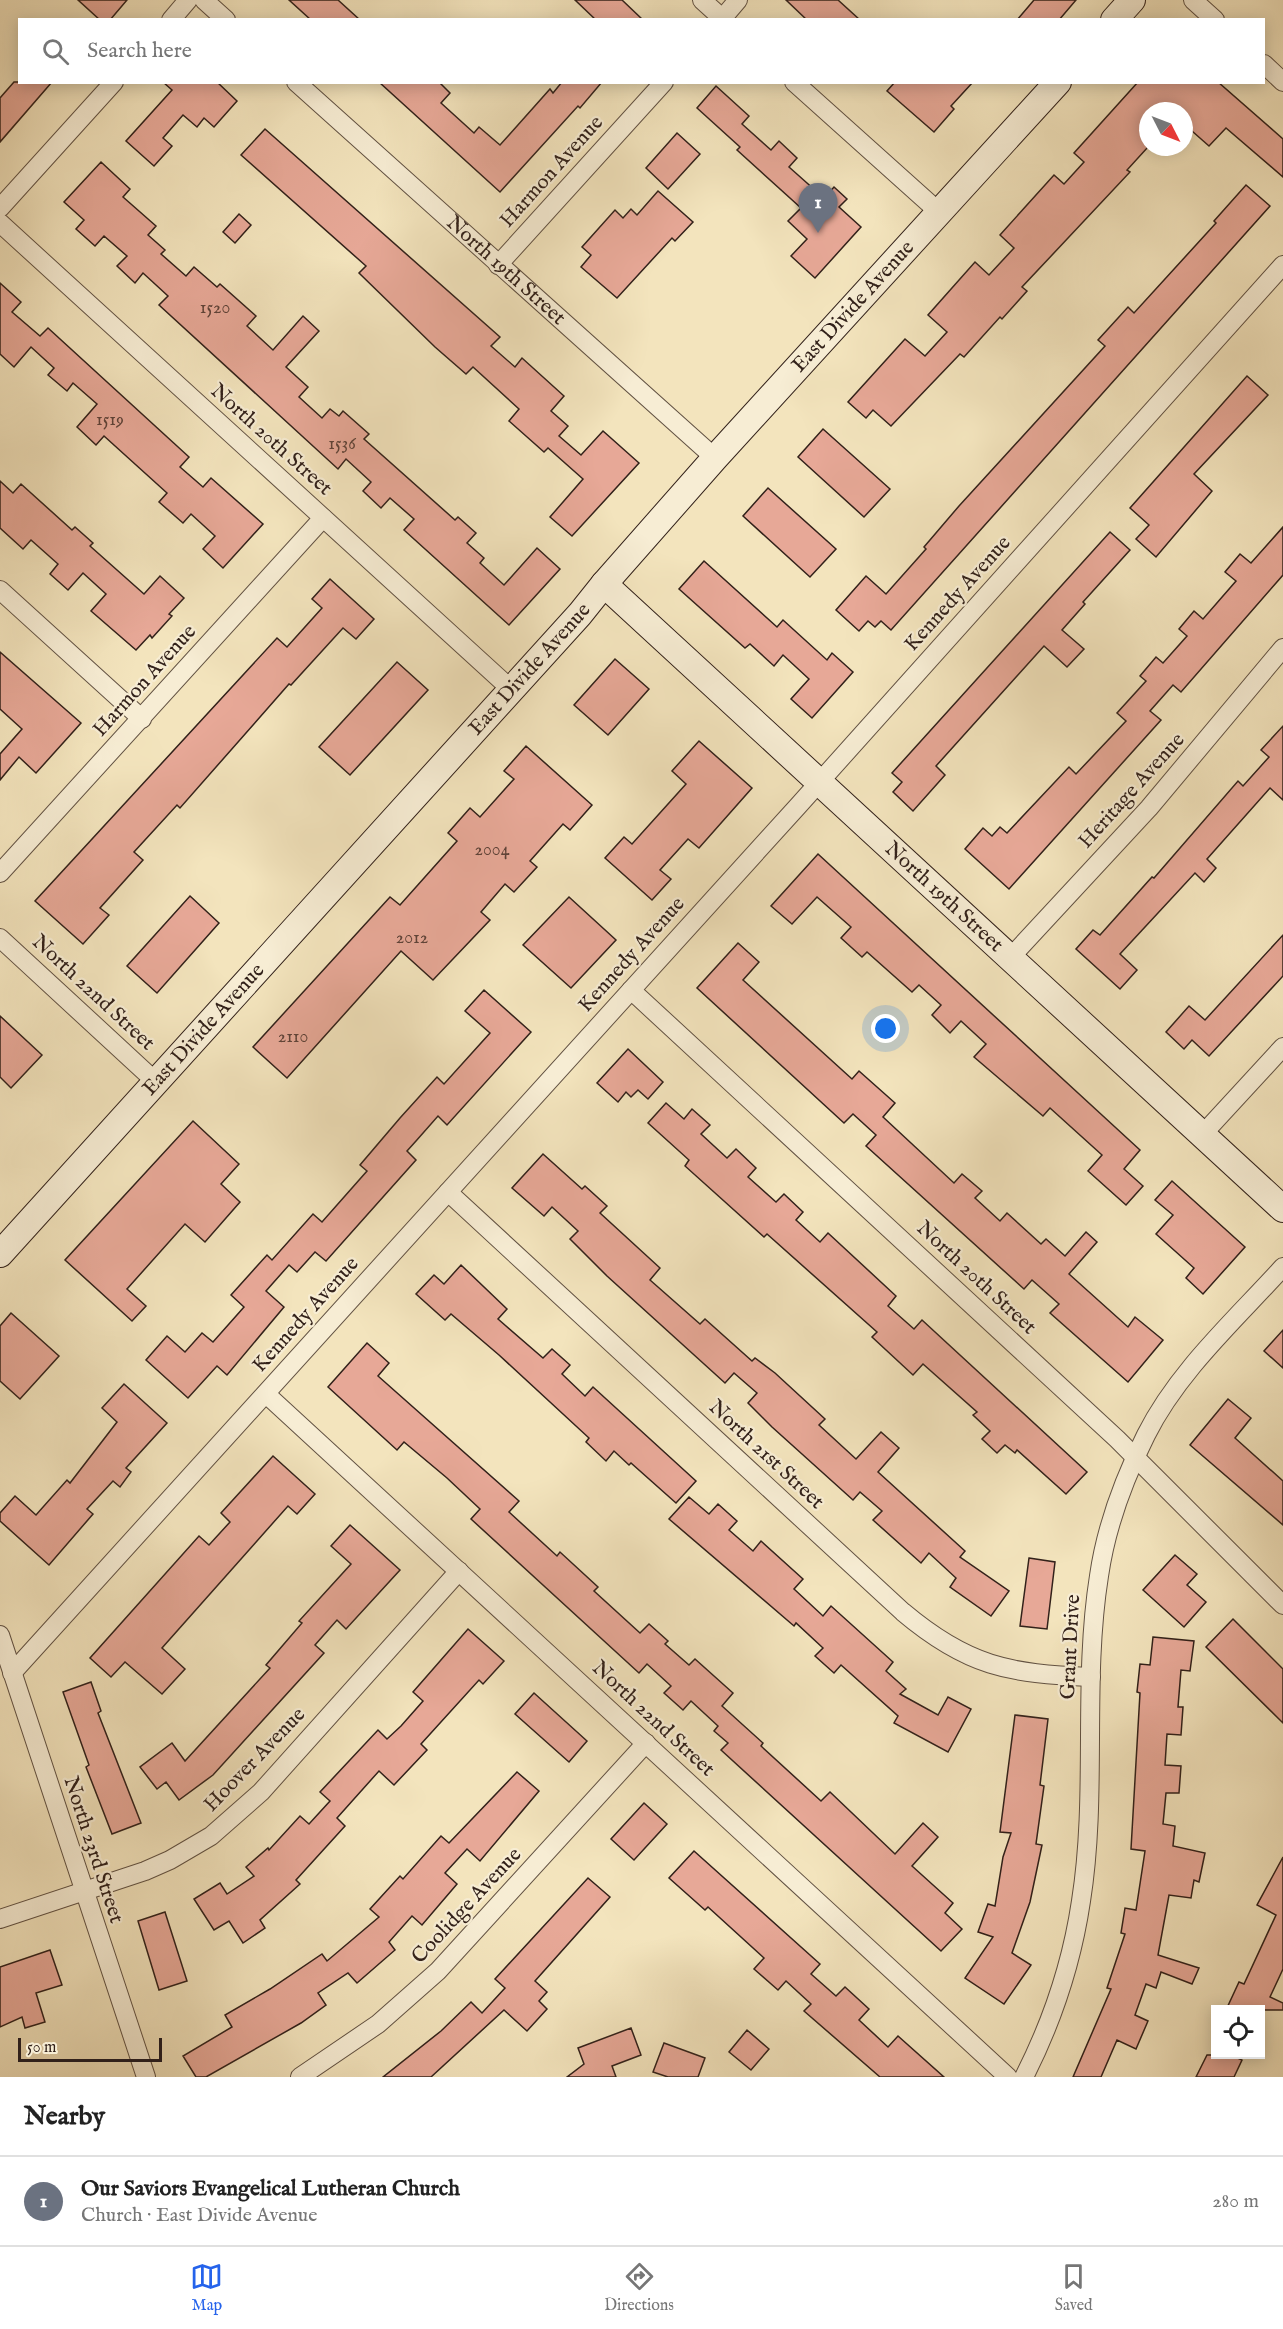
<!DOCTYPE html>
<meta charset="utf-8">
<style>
:root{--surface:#fff;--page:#f6f6f6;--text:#222;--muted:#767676;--line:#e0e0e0;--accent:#2563eb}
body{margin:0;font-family:"IM FELL English",serif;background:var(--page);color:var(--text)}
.controls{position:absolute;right:18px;bottom:18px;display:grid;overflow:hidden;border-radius:0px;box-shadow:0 3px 15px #0003}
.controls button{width:54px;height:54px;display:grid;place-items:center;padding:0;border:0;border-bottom:2px solid var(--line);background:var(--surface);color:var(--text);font:30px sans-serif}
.compass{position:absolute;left:1139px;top:102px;width:54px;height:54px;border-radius:50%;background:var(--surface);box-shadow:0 3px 15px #0003;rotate:132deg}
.scale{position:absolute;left:18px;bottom:15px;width:144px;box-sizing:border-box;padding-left:6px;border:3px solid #32211a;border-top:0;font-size:16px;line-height:21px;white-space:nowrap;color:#32211a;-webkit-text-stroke:4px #f7edd4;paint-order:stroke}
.you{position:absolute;left:886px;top:1029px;width:21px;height:21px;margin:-15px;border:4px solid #fff;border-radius:50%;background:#1a73e8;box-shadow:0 0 0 9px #1a73e833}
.badge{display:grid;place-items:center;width:39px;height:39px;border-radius:50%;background:var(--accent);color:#fff;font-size:20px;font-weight:700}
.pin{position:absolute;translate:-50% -50px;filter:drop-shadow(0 2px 3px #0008)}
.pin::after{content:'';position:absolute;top:32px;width:21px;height:18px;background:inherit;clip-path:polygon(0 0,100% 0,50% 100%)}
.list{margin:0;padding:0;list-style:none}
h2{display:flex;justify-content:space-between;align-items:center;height:78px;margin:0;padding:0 24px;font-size:26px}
h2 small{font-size:20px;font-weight:400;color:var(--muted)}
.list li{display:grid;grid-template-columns:39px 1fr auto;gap:18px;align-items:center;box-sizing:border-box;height:90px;padding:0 24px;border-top:2px solid var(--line)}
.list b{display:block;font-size:22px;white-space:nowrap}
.list p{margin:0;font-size:20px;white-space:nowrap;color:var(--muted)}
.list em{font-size:20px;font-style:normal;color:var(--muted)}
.icon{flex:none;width:33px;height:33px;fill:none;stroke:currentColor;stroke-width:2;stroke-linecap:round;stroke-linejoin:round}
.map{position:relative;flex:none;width:1283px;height:2077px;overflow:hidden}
.search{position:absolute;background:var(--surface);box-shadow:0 3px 15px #0003;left:18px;right:18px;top:18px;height:66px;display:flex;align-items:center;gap:15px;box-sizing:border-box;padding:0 21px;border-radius:0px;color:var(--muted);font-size:22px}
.sheet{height:168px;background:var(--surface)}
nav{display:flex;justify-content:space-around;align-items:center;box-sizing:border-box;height:84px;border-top:2px solid var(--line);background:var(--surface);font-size:16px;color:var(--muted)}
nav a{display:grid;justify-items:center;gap:3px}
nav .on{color:var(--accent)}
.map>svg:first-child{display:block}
.building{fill:#e7a897;stroke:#32211a;stroke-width:1.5}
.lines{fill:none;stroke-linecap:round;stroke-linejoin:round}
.street-casing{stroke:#625243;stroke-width:20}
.secondary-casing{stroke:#32211a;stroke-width:28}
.street{stroke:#f7edd4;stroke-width:18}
.secondary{stroke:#f7edd4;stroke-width:26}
.labels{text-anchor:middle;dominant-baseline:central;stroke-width:4.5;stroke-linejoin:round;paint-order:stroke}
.number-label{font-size:18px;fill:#5f4339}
.street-label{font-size:21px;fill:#32211a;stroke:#f7edd4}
</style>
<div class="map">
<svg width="1283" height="2077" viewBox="0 0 1283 2077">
<rect width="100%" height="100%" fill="#f3e4bd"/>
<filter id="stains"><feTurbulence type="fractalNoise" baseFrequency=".00333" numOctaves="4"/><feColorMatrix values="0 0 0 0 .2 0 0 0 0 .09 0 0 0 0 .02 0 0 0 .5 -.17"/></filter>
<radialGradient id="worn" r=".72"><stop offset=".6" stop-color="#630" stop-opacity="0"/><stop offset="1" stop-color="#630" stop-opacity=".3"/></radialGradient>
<!-- building -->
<g class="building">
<polygon points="78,0 127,0 110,20 100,20"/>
<polygon points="289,0 338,0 360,20 311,20"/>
<polygon points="575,0 622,0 643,20 596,20"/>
<polygon points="786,0 838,0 860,20 807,20"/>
<polygon points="1034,0 1076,0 1059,20 1017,20"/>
<polygon points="14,82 52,82 0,142 0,98"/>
<polygon points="163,82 217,82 237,101 214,127 204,118 197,127 183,115 163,138 172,146 154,166 126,141 172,90"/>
<polygon points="379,82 439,82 450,93 441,103 474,133 479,127 500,145 550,89 553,93 562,82 602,82 580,108 578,106 500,192"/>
<polygon points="895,82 973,82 951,106 954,109 934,132 887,91"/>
<polygon points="1138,82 1218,82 1283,139 1283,177 1226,128 1209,146 1184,124 1184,111 1148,111 1148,147 1127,170 1130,172 1022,287 1027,291 1002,319 1000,317 964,357 960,354 891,426 873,410 866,418 848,402 905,339 925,356 947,332 928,315 975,262 989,275 1014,248 1000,235 1054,175 1064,184 1084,162 1074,153"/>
<polygon points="716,86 749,116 742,124 771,150 779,141 797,158 789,167 816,191 819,188 827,195 834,187 847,199 839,207 861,227 815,278 791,256 807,239 788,221 801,208 737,150 740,147 697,108"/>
<polygon points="265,129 500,337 491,346 515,367 522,358 564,396 551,411 568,426 559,436 581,455 603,431 639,463 572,536 550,517 583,479 548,448 544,452 509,421 519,409 473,367 466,374 435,347 359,273 366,266 241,155"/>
<polygon points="677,133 700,154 668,189 646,168"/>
<polygon points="101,162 130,189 123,197 156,226 148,235 165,250 161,254 186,276 194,267 217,287 220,284 256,316 247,326 273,350 303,316 319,331 286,367 308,387 299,397 322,418 330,409 339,416 343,411 369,434 364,439 455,520 458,517 476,533 467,543 484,558 480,563 504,585 537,548 560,569 509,625 404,530 414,519 390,498 381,508 363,491 371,482 346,459 338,469 159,305 168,296 143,273 135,283 117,266 127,256 104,236 95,246 76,229 84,220 64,202"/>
<polygon points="1246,185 1270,206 891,630 881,621 875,627 868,621 859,631 836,610 866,576 886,594 926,549 924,547 959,506 1105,346 1098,340 1128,307 1134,313 1216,223 1214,221"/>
<polygon points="658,191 693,222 675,241 672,238 617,298 581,267 591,255 582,247 615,210 623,218 631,209 637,215"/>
<polygon points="239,214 251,225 235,243 223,232"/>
<polygon points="0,283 21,302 12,312 40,336 48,328 189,457 180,467 203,487 211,478 263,524 223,568 203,549 215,536 191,514 183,523 159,502 167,493 104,436 96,445 77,427 97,404 73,383 67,391 48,375 54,368 31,347 14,367 0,354"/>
<polygon points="1247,376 1268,395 1194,474 1212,491 1156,557 1136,539 1149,525 1130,508"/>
<polygon points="823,429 890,489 864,517 798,457"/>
<polygon points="0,481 13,493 21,484 72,530 75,527 93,543 90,546 144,594 160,576 184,598 169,614 172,616 152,638 150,635 136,650 91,611 106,594 83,573 68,590 50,574 58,564 31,540 23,549 0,528"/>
<polygon points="768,488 836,549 810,577 743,516"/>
<polygon points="1283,527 1283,575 1181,692 1173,685 1150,711 1161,720 1009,889 965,849 983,828 992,836 1000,827 1007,833 1069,767 1076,774 1126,721 1117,713 1146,681 1140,676 1156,657 1163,663 1187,636 1179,629 1194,611 1203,619 1236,581 1225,572 1240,554 1251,563"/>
<polygon points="1110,532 1130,550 1083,602 1085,604 1062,630 1084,649 1067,667 1044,646 936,766 945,775 913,811 893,792 902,782 892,773"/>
<polygon points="704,561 777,627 783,620 827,660 832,653 853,672 812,718 791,699 809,679 783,655 774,666 750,644 745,648 679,589"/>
<polygon points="330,579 374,619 356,639 343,628 291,685 289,684 180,808 177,805 134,852 143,860 100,908 109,915 83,944 35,901 277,638 287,647 322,608 312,599"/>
<polygon points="0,652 81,723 36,773 19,757 0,780 0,754 22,729 0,709"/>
<polygon points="615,659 649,689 608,735 574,705"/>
<polygon points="397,662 428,690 350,775 319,747"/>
<polygon points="1283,726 1283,800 1270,788 1207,859 1216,868 1204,882 1195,873 1120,954 1137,970 1120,989 1076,949 1093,930 1100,935 1152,877 1154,878 1238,781 1243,786 1269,757 1261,750"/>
<polygon points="699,741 752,788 699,848 688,839 660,870 671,879 652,900 605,858 624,837 632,844 686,784 672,771"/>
<polygon points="526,746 592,805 570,830 563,824 530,861 537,867 514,892 505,884 481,912 490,920 433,980 401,951 287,1078 253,1047 390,897 400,905 457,841 448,833 470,808 480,817 514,779 504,771"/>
<polygon points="818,854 1140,1150 1124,1169 1143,1186 1126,1205 1088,1171 1102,1155 1050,1108 1043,1116 974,1057 986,1044 961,1021 950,1033 932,1015 941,1005 919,985 912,992 867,952 862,957 841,938 851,927 817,897 792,924 771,906"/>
<polygon points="190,896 219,923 157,993 127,966"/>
<polygon points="569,897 616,940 571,988 523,945"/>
<polygon points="1283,935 1283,976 1209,1056 1192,1040 1184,1049 1166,1032 1189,1006 1205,1020"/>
<polygon points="738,943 759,962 743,980 852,1079 859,1071 895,1103 883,1117 954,1183 962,1174 982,1191 975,1198 1000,1221 1007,1213 1041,1244 1046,1239 1065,1256 1086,1232 1097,1242 1069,1274 1128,1327 1135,1317 1163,1340 1128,1382 1050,1313 1059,1304 1032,1280 1024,1289 866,1146 876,1135 853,1114 844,1123 697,988"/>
<polygon points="484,990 531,1032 447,1125 438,1116 416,1141 407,1151 416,1160 326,1261 315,1252 297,1272 289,1265 266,1291 284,1307 227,1375 217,1366 188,1398 146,1360 167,1336 185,1352 202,1333 213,1342 244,1307 231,1295 267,1255 272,1260 313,1214 322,1222 367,1171 360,1165 400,1118 437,1077 444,1084 490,1033 465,1011"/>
<polygon points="0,1016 42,1055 11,1088 0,1077"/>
<polygon points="628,1049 663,1082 648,1099 638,1090 631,1097 626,1092 618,1102 597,1083"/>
<polygon points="666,1103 684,1119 692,1109 710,1125 701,1134 727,1158 736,1149 756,1168 748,1177 776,1202 784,1194 803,1212 796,1220 820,1242 828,1233 896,1296 888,1306 914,1329 922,1320 1087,1472 1066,1494 1017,1450 1015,1453 1005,1445 997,1453 982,1439 990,1431 973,1415 977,1412 923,1364 913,1375 872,1337 877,1332 767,1234 764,1237 685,1166 689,1160 648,1123"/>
<polygon points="193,1121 239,1164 221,1184 240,1202 205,1242 185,1224 127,1289 146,1306 132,1321 65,1260"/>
<polygon points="543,1154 582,1189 585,1186 607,1206 600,1213 660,1268 650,1280 700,1324 705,1319 752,1361 755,1358 775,1373 825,1419 819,1425 856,1459 881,1432 899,1448 878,1472 965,1551 960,1557 1009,1591 991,1616 950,1587 956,1578 929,1553 921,1563 873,1520 882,1511 860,1492 853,1500 772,1427 748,1403 757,1393 734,1373 725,1383 607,1276 570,1239 578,1231 552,1207 544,1216 512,1188"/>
<polygon points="1172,1181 1245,1247 1203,1294 1186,1278 1194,1268 1156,1234 1173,1215 1155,1200"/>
<polygon points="461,1265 507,1309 498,1319 543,1358 552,1349 570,1365 562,1374 585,1396 593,1387 696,1481 676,1503 631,1463 629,1465 614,1451 606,1461 586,1442 589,1438 499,1355 451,1314 445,1320 416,1294 434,1275 444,1284"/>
<polygon points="11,1313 59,1356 20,1399 0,1381 0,1326"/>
<polygon points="1283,1330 1283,1368 1264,1351"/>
<polygon points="367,1343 389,1363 378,1376 519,1501 509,1512 557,1556 560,1552 598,1587 594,1591 640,1633 649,1624 668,1641 665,1644 689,1665 695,1659 733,1693 722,1706 763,1743 761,1746 821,1801 830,1792 895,1854 923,1823 938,1837 912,1866 953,1903 945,1913 962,1929 941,1951 721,1750 728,1743 714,1731 718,1726 691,1701 683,1710 664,1693 671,1686 647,1664 639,1673 471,1519 480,1509 447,1478 404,1442 397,1450 328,1387"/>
<polygon points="124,1384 167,1423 126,1468 131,1472 120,1487 113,1481 87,1509 93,1514 49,1565 0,1521 0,1513 15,1496 36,1515 67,1480 70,1483 117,1422 102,1408"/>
<polygon points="1228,1399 1251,1418 1235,1438 1283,1481 1283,1525 1190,1445"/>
<polygon points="273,1456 315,1494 297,1514 288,1506 162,1648 185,1669 162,1694 125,1662 111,1677 90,1658 199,1536 209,1545 230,1522 221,1513"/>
<polygon points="689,1497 709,1514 718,1504 737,1521 729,1530 753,1551 761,1541 803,1579 794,1589 823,1616 831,1606 893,1662 886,1671 906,1689 900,1694 938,1715 948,1697 971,1709 948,1752 894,1723 898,1716 841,1665 834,1673 815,1656 823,1648 796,1623 794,1626 669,1519"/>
<polygon points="350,1525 400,1570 346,1629 337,1620 315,1645 324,1653 213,1775 179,1800 166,1782 157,1789 140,1767 172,1743 185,1761 270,1668 266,1665 302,1623 299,1621 351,1564 331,1546"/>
<polygon points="1175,1555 1197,1574 1187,1585 1206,1602 1184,1627 1143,1590"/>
<polygon points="1029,1558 1055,1562 1047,1629 1020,1626"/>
<polygon points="1233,1619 1283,1669 1283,1723 1206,1647"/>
<polygon points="468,1629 504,1661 483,1684 479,1680 421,1744 427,1750 394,1785 379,1771 337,1818 345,1826 296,1880 300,1884 260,1920 265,1928 243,1943 229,1921 214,1930 194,1899 220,1883 227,1894 254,1876 246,1867 268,1848 269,1850 300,1816 309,1824 330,1801 320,1792 378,1730 387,1739 401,1726 423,1701 413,1692"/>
<polygon points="1153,1637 1194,1641 1190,1671 1181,1670 1178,1707 1183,1707 1181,1735 1167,1734 1165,1765 1181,1766 1179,1793 1166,1793 1163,1824 1175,1826 1173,1846 1205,1853 1199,1882 1194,1880 1191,1898 1169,1895 1158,1955 1199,1968 1192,1984 1161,1972 1156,1988 1146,1984 1135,2015 1148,2021 1136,2049 1117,2040 1101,2077 1073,2077 1111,1989 1107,1988 1125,1934 1121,1933 1125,1908 1136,1910 1145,1851 1131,1849 1140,1693 1137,1692 1140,1664 1150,1665"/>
<polygon points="91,1682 101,1711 98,1713 141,1823 112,1834 86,1767 89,1765 63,1692"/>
<polygon points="534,1693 587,1741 569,1762 515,1714"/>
<polygon points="1015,1715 1048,1719 1040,1785 1044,1786 1036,1844 1042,1845 1030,1902 1012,1953 1031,1965 1004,2004 965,1978 993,1937 978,1932 988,1904 995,1906 1003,1857 1011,1833 1000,1832"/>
<polygon points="517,1772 539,1791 480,1861 467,1849 445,1873 457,1884 422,1925 412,1916 389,1942 395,1950 357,1983 348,1973 318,1993 326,2005 301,2023 206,2077 196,2077 183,2056 232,2027 225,2015 270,1989 322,1954 327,1961 379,1917 370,1909 400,1876 403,1879 441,1836 449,1843"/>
<polygon points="644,1803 667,1824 634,1860 611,1839"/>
<polygon points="694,1851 820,1964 811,1974 836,1996 845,1987 869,2009 859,2020 888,2047 898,2036 944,2077 880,2077 804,2011 811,2004 786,1981 778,1990 754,1969 764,1958 708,1907 705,1910 669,1878"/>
<polygon points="1283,1857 1283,1969 1270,1997 1283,2003 1283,2010 1226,2010 1239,1982 1244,1984 1276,1915 1257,1905"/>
<polygon points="588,1878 610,1897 535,1981 547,1992 539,2001 547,2009 527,2031 504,2010 431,2077 383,2077 441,2031 471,2002 482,2013 505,1988 495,1979"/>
<polygon points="165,1912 187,1981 159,1990 138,1921"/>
<polygon points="50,1950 62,1985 36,1993 45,2022 25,2028 22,2017 0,2027 0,1967"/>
<polygon points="631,2028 641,2055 612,2066 616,2077 567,2077 584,2064 578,2048"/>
<polygon points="747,2030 769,2049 751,2070 729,2052"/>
<polygon points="664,2043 705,2058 698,2077 668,2077 653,2072"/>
<polygon points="1207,2055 1231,2055 1242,2060 1234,2077 1196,2077"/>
</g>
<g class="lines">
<defs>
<g id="street">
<polyline points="204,0 226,20"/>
<polyline points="702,0 724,20"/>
<polyline points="1193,0 1215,20"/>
<polyline points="171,20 188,0"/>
<polyline points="721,20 738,0"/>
<polyline points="1264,64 1283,82"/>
<path id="s1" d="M296,82L715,458"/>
<polyline points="794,82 940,213"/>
<polyline points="0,208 114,82"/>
<polyline points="0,223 512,690"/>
<polyline points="498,265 664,82"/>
<polyline points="0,590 142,719"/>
<polyline points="0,873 323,518"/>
<polyline points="0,938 156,1082"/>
<polyline points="1010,958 1149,808 1283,648"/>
<polyline points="631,990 1117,1439 1283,1605"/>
<polyline points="1202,1135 1283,1047"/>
<path d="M448,1192L903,1612C967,1666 1009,1674 1091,1677"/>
<polyline points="266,1394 1008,2077"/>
<polyline points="0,1635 146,2077"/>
<polyline points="12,1673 798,806 1283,265"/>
<polyline points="0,1919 145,1871 170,1860 211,1836 261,1792 459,1571"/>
<polyline points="300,2077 378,2024 438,1971 646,1743"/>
<path d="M1024,2077C1052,2022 1072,1962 1081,1901C1098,1794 1082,1683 1099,1576C1106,1527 1124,1479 1146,1435C1178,1371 1236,1319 1283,1267"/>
</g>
<g id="secondary">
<polyline points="1114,20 1132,0"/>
<path id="s2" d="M604,584L1283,1209"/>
<path id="s3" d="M0,1254L580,614L604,584L715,458L1058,82"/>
</g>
</defs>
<!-- street casing -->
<use href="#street" class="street-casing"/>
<!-- secondary casing -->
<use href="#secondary" class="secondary-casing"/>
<!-- street -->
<use href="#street" class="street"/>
<!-- secondary -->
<use href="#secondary" class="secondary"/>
</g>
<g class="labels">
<!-- number labels -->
<g class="number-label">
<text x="215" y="308">1520</text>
<text x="110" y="420">1519</text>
<text x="342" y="444">1536</text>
<text x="492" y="850">2004</text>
<text x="412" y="938">2012</text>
<text x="293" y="1037">2110</text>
</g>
<!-- street labels -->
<g class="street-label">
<text transform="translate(552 172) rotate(-48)">Harmon Avenue</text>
<text stroke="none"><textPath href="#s1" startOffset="282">North 19th Street</textPath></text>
<text stroke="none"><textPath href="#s3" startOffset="1275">East Divide Avenue</textPath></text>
<text transform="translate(271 440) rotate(42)">North 20th Street</text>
<text transform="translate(958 594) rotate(-48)">Kennedy Avenue</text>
<text stroke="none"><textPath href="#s3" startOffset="789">East Divide Avenue</textPath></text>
<text transform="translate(145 681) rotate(-48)">Harmon Avenue</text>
<text transform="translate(1132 791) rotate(-48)">Heritage Avenue</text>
<text stroke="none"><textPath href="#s2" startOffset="462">North 19th Street</textPath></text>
<text transform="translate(632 955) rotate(-48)">Kennedy Avenue</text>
<text transform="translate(93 993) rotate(43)">North 22nd Street</text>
<text stroke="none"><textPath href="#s3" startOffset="303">East Divide Avenue</textPath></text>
<text transform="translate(976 1278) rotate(43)">North 20th Street</text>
<text transform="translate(306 1315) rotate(-48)">Kennedy Avenue</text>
<text transform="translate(766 1455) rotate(43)">North 21st Street</text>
<text transform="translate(1071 1647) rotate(-87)">Grant Drive</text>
<text transform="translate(653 1719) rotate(43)">North 22nd Street</text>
<text transform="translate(255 1760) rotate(-46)">Hoover Avenue</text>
<text transform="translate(93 1850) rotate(72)">North 23rd Street</text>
<text transform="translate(467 1906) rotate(-47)">Coolidge Avenue</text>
</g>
</g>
<rect width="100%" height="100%" filter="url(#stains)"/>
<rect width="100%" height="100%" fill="url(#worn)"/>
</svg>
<div class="controls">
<button><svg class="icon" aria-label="locate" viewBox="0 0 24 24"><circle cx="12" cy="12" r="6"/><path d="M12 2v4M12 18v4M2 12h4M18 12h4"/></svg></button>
</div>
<svg class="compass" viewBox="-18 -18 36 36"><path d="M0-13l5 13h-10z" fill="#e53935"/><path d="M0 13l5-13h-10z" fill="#767676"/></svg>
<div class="scale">50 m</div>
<div class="you"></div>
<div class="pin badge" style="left:818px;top:233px;background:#6b7280">1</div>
<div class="search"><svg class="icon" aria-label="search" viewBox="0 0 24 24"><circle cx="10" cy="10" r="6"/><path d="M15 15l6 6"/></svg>Search here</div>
</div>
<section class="sheet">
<h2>Nearby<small></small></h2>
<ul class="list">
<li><span class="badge" style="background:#6b7280">1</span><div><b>Our Saviors Evangelical Lutheran Church</b><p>Church · East Divide Avenue</p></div><em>280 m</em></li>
</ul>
</section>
<nav>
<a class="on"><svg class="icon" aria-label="map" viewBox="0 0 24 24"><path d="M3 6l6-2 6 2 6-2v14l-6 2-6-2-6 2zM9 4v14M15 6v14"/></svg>Map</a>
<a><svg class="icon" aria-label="directions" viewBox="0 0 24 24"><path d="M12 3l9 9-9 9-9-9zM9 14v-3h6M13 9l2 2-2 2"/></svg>Directions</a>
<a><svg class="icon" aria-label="saved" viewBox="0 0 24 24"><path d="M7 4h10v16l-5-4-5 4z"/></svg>Saved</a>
</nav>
